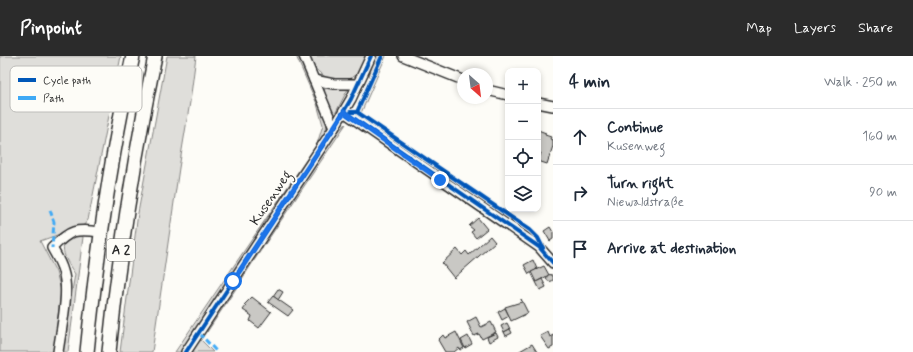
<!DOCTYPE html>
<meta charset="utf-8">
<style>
:root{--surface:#fff;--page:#f6f6f7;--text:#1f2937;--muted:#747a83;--line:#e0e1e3;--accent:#2b2b2b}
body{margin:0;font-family:Mynerve,sans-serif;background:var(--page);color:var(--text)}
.controls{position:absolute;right:12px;top:12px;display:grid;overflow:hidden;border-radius:8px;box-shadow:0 2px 6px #0003}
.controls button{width:36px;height:36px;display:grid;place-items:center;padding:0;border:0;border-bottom:1px solid var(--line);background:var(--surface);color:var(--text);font:20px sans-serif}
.compass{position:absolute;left:457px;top:12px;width:36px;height:36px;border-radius:50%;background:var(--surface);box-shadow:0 2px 6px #0003;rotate:152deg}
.stop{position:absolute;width:12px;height:12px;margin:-9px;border:3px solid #1a73e8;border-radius:50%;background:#fff}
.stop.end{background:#1a73e8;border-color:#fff;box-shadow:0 1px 4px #0008}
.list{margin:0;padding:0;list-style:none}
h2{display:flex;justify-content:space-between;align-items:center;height:52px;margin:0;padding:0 16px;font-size:17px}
h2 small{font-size:13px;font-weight:400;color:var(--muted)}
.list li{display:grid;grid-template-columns:26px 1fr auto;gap:12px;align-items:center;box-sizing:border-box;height:56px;padding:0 16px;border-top:1px solid var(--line)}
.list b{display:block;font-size:15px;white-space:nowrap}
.list p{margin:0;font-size:13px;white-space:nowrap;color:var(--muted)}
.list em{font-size:13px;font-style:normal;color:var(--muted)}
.icon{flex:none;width:22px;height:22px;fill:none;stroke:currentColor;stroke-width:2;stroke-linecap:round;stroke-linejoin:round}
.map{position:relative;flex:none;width:553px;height:296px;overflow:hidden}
header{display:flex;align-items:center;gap:24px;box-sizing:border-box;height:56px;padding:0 20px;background:var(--accent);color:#fff}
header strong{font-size:19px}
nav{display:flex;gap:22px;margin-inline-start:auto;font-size:14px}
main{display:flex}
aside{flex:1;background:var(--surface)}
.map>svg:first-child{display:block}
.green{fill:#dfdeda;stroke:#858482}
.building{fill:#c9c8c4;stroke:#2b2b2b}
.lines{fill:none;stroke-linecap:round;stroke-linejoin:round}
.minor-casing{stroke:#2b2b2b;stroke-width:12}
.highway-casing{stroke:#2b2b2b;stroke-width:16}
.minor{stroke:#fdfcf7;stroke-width:9}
.highway{stroke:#fdfcf7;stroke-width:13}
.quiet{stroke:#3fa9f5;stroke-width:3;stroke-dasharray:6 3;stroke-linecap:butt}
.cycleway-casing{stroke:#fdfcf7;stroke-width:6}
.cycleway{stroke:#0057b8;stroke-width:4}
.route{stroke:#1a73e8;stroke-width:5}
.labels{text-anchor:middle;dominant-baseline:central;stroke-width:4;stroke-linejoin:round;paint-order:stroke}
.shield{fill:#fdfcf7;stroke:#6a6a68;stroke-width:1}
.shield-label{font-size:13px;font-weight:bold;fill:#2b2b2b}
.street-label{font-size:14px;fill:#2b2b2b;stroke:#fdfcf7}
.key{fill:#fdfcf7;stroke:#bebdba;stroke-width:1}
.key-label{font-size:11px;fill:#2b2b2b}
</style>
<header>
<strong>Pinpoint</strong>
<nav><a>Map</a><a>Layers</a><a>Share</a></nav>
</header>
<main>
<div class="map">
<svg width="553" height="296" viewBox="0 0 553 296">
<rect width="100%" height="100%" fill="#fdfcf7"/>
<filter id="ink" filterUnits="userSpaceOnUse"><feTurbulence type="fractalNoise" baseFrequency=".025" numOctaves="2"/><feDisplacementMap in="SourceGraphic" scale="8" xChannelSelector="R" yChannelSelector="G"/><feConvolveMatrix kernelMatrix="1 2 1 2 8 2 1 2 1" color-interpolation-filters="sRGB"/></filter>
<g filter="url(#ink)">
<!-- green -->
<g class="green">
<polygon points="0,0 121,0 88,164 83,170 40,185 56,216 61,234 54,296 0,296"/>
<polygon points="167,0 196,0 190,46 179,112 152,296 120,296 138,157"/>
<polygon points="296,0 301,0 327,61 326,77 181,296 175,296 317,88 323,69 317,48"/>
<path d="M307,0H367C364,6 362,15 356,19C337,34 315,18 307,0Z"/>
<polygon points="375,0 379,0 371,21 369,20"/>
<polygon points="383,0 386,0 361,57 359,55"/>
<polygon points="327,30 349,31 334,60 324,39 325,31"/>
<polygon points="346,68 253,206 240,226 239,222 336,77"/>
<path d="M81,178L83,181L68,296H62L75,218C69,209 56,191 69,182C72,179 78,179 81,178Z"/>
<polygon points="237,231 207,276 208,269 234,232"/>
<polygon points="198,284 201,284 213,296 190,296"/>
</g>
<!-- building -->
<g class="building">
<polygon points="538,74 546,77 545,79 551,81 550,83 553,84 553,90 547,108 538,105 541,97 538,96"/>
<polygon points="478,162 487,173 476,182 471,176 474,174 469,170"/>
<polygon points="550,171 553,176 553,183 550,185 544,175"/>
<polygon points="490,180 495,186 454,222 442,207 457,193 462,199 466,195 469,199"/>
<polygon points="533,204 537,213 529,218 524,209"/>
<polygon points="544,210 549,219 536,226 531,216"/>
<circle cx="550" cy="222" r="3.5"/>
<polygon points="542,223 546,231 540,234 536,226"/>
<polygon points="278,233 283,236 278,244 273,240"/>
<polygon points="273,240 293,254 288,260 268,246"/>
<polygon points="252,241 271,256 259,272 250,265 252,260 243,254 246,250 244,249"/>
<polygon points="521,243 528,257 511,265 505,251 518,247 522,246"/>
<polygon points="505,252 509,260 502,264 498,256"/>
<polygon points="476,261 481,271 491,266 496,276 482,283 479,278 474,280 467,266"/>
<polygon points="507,267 510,273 504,276 501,270"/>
<polygon points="510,273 512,277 506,280 504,276"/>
<polygon points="456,276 464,292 460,294 459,292 454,296 445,296 438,284 443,279 445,282"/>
<polygon points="548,276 550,281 553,279 553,291 549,293 540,280"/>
<polygon points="496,277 498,281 489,286 487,281"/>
<polygon points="468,280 472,288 465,292 461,284"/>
<polygon points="532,288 537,296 518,296"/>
</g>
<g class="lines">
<defs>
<g id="minor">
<polyline points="304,0 334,72"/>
<polyline points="403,0 463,24"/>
<polyline points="314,24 334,28 358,28"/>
<polyline points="487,34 508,39"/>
<polyline points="538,47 553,50"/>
<polyline points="344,56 539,191 553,207"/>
<path d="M58,296C61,273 70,236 63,215C61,207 56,199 52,192C71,173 75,173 101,176"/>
<polyline points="186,296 334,72 351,43 371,0"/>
</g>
<g id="highway">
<path d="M87,296C97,196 111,98 133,0"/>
<path d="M109,296C119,196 135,98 155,0"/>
</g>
</defs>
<!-- minor casing -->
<use href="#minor" class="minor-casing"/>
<!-- highway casing -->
<use href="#highway" class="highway-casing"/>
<!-- minor -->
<use href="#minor" class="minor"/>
<!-- highway -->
<use href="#highway" class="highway"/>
<!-- quiet -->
<g class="quiet">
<polyline points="50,154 54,166 52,192"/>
<polyline points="199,277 217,296"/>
</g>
<defs>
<g id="cycleway">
<polyline points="344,56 539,191 553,207"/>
<polyline points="350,56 357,56 382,0"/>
<polyline points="357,56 530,174 538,182 543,192"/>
<polyline points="186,296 334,72 351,43 371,0"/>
</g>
</defs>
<!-- cycleway casing -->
<use href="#cycleway" class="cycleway-casing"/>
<!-- cycleway -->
<use href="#cycleway" class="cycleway"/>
</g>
</g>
<g class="lines" filter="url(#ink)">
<!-- route -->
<polyline class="route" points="233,225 344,56 440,124"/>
</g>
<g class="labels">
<!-- shield labels -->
<rect class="shield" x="107" y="183" width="28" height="22" rx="3"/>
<g class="shield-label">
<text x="121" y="194">A 2</text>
</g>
<!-- street labels -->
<g class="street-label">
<text transform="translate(271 142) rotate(-56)">Kusenweg</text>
</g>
</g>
<!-- legend -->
<rect x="10" y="10" width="132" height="46" rx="6" class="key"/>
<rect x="18" y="22" width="18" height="4" fill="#0057b8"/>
<rect x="18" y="40" width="18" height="4" fill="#3fa9f5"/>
<g class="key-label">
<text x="43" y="28">Cycle path</text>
<text x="43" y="46">Path</text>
</g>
</svg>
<div class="controls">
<button>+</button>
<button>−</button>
<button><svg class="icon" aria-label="locate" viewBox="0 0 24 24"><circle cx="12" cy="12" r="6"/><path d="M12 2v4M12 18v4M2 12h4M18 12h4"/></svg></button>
<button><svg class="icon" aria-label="layers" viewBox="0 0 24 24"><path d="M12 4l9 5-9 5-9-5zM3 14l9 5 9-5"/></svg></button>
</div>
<svg class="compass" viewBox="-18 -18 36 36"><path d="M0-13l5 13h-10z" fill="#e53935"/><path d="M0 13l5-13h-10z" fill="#747a83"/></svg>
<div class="stop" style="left:233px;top:225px"></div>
<div class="stop end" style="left:440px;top:124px"></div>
</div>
<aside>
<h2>4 min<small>Walk · 250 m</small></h2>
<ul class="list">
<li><svg class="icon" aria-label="ahead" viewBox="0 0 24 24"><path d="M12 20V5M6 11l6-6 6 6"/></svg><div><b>Continue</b><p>Kusenweg</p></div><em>160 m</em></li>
<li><svg class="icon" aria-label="right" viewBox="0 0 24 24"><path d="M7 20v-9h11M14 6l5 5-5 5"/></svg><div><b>Turn right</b><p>Niewaldstraße</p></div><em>90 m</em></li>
<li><svg class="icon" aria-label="arrive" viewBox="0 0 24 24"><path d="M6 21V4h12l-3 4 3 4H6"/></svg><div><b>Arrive at destination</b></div></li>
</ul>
</aside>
</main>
